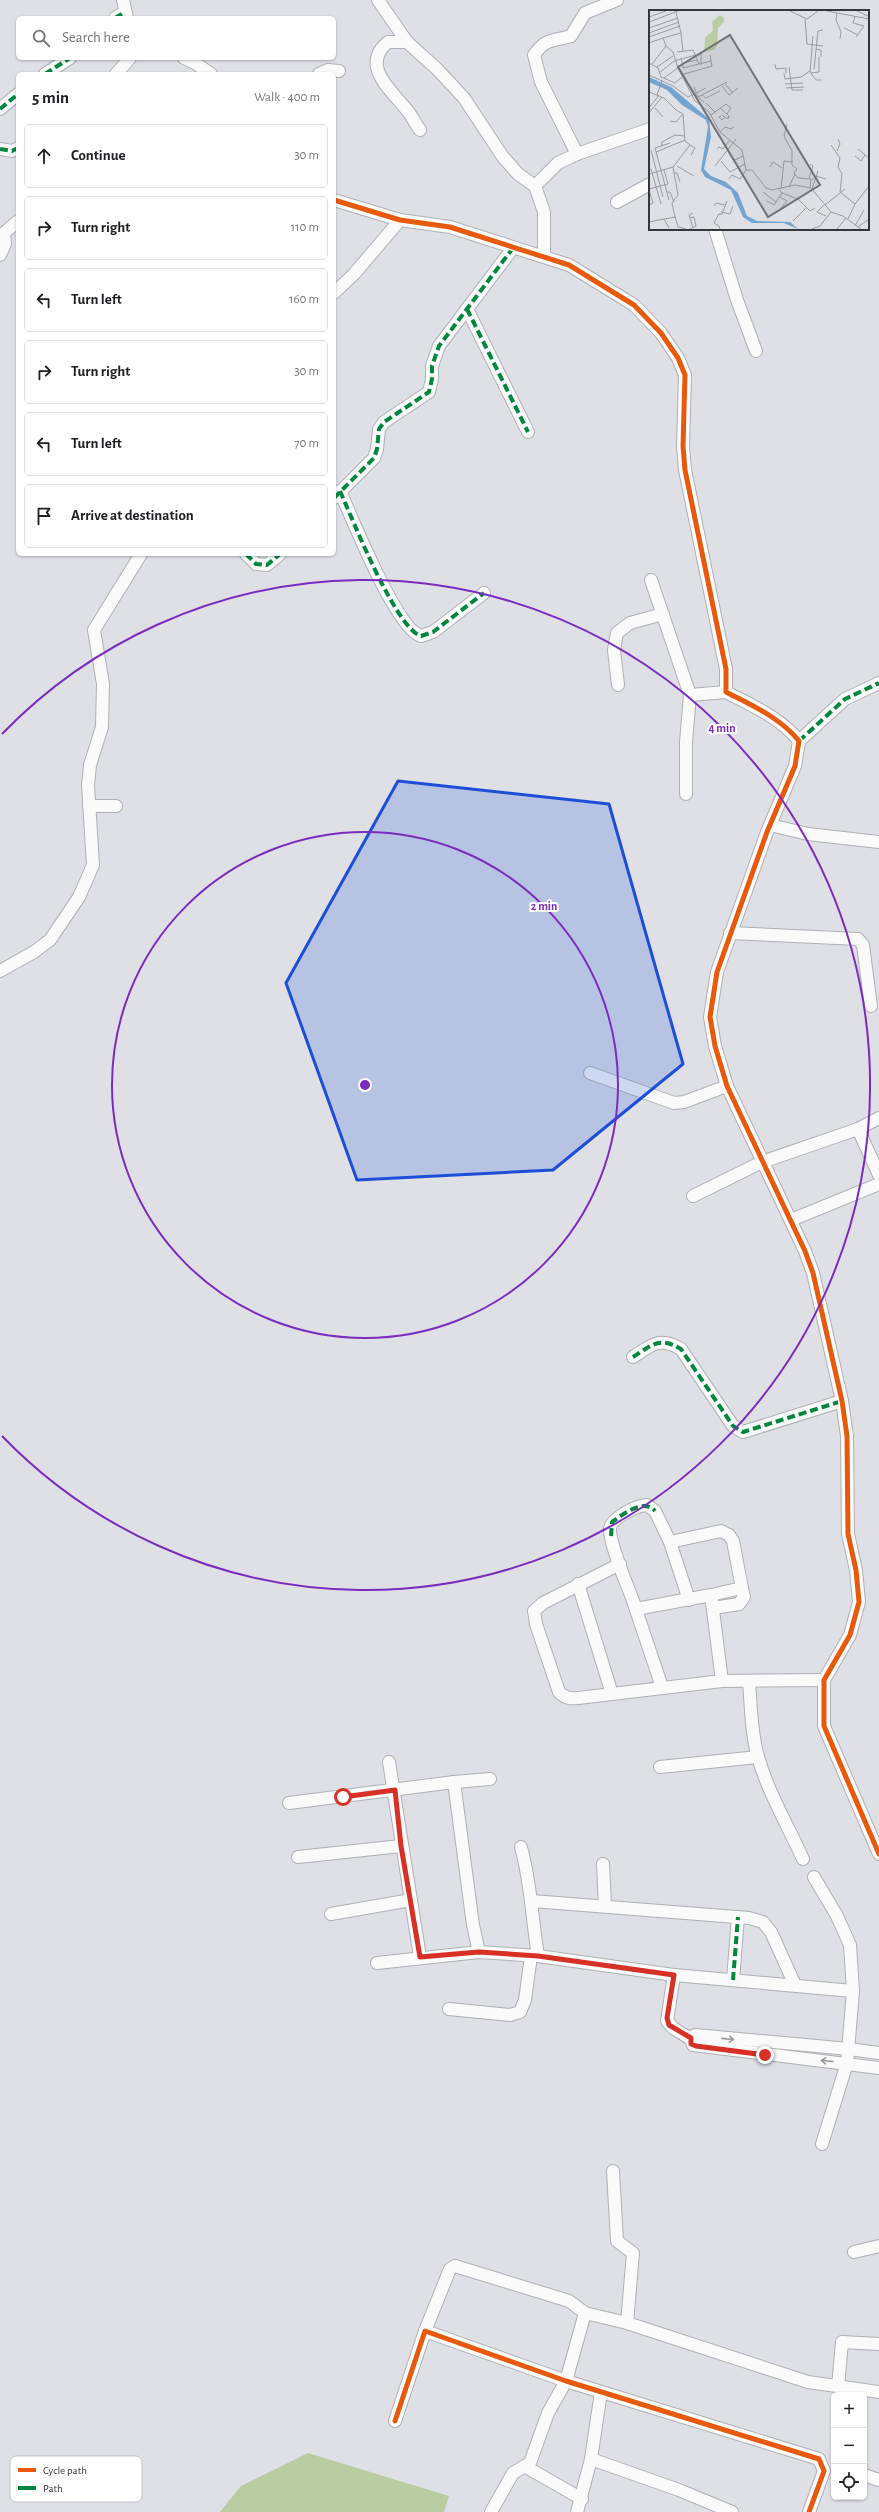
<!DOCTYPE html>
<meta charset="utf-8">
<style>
:root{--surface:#fff;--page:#f2f2f2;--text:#202124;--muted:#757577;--line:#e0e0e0}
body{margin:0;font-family:"Alegreya Sans",sans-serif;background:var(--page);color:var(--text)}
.controls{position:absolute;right:12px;bottom:12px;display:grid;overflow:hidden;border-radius:6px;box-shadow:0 1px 3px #0004}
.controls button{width:36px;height:36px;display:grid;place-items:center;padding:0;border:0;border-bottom:1px solid var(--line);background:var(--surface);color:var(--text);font:20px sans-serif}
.stop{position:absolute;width:12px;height:12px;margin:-9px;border:3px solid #d93025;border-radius:50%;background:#fff}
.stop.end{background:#d93025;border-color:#fff;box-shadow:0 1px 4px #0008}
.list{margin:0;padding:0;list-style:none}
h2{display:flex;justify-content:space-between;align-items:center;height:52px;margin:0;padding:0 16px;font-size:17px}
h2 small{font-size:13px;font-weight:400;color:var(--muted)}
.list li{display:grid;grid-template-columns:26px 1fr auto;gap:12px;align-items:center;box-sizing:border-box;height:64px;margin:0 8px 8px;padding:0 8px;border:1px solid var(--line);border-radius:6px}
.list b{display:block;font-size:15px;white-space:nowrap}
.list em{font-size:13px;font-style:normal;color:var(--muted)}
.icon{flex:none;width:22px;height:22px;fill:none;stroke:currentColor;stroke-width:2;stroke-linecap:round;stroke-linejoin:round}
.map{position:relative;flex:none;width:879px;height:2512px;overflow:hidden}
.search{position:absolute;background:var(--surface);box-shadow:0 1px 3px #0004;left:16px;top:16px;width:320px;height:44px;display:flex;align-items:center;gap:10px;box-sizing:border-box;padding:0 14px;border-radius:6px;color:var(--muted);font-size:15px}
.panel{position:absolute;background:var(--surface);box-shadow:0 1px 3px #0004;left:16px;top:72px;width:320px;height:484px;border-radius:6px}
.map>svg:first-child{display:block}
.forest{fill:#bacda2}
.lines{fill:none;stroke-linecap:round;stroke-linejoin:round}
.minor-casing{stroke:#afb0b4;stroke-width:14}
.minor{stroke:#fafafb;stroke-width:12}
.quiet{stroke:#00873e;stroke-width:4;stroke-dasharray:8 4;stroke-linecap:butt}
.cycleway-casing{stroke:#fff;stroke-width:8}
.cycleway{stroke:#e8590c;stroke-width:5}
.oneway{stroke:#97989a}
.route{stroke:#d93025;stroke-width:5}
.marked{fill:#1d4ed8;fill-opacity:0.2;stroke:#1d4ed8;stroke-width:3;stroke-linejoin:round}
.ring{fill:none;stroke:#7b2cbf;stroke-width:2}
.inset-road{fill:none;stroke:#9a9ca1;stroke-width:1}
.view{fill:#707276;fill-opacity:0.15;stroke:#707276;stroke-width:2}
.inset-edge{fill:none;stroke:#34363a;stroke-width:2}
.key{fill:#fff;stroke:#c2c3c4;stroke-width:1}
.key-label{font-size:11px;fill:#34363a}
.centre{fill:#7b2cbf;stroke:#fff;stroke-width:2}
.ring-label{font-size:12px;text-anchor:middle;font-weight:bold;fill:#7b2cbf;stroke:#fff;stroke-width:4;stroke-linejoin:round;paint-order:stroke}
</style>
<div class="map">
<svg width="879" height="2512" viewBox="0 0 879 2512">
<rect width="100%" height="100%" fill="#dee0e6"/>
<!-- forest -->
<polygon class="forest" points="308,2453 449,2496 444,2512 220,2512 241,2486"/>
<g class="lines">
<defs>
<g id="minor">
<polyline points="123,0 127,18"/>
<polyline points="378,0 407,42 437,69 464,98 503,157 518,174 535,186 544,212 544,256"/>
<polyline points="115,18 125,12"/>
<path d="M407,42H388C358,67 395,93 410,114C414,120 416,125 420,130"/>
<polyline points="184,58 195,63 211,74"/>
<polyline points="45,74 70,58"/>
<polyline points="116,74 130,58"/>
<polyline points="319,74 328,70 339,71"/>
<polyline points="0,109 18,94"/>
<polyline points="0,149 12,151 18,148"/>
<path d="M577,154L541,82L534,55C547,37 552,42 571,36L585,13L617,0"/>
<polyline points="535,186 558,163 577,154 650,129"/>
<path d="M334,200L400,220L450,227L569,265L634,305L661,333L678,358L685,375L683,446L685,470L726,669V692C751,705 781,718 799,741L795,766L767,832L717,972L710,1017L715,1046L727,1086L805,1251L813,1273L842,1401L847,1436L848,1534L856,1570L859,1602L850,1635L824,1680V1726L879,1854"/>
<polyline points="617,202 650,184"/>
<polyline points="715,229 737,300 756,351"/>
<polyline points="0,255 5,244 4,233 18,221"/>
<polyline points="334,293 354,274 400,220"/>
<polyline points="467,309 528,432"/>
<path d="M340,491C352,518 396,629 421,636L433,632L484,593"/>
<polyline points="334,498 374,458 377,449 379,429 384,422 429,392 432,379 432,366 439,346 513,248"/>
<polyline points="246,554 256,564 267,565 280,554"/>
<polyline points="651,580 690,695"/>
<polyline points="618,685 614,650 617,633 630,623 663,614"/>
<polyline points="799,741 845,699 879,683"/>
<polyline points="686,794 686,742 690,695 726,692"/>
<polyline points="89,806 116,806"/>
<polyline points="770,825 808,834 879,842"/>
<polyline points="730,933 858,939 863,945 871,1006"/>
<polyline points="0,971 34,952 50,940 79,897 93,865 88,785 90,765 102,727 103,684 94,630 141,554"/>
<polyline points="590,1073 674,1103 684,1102 727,1086"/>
<polyline points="858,1129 879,1175"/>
<polyline points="693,1196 762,1162 858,1129 879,1118"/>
<polyline points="791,1220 879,1184"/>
<path d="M633,1357C652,1345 659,1336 681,1349L733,1426L743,1432L842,1401"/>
<path d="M620,1564L543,1603L534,1611L536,1624L559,1692C565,1698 570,1699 578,1698L722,1681L824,1680"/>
<polyline points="578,1584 612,1694"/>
<polyline points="689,1600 670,1542 721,1531 729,1535 733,1541 742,1588 711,1595"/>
<polyline points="713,1608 739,1604 744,1597 742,1588"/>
<polyline points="636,1609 711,1595 722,1681"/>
<path d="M749,1681C751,1706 751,1733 758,1757C768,1792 788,1826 803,1859"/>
<path d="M662,1687C652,1657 642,1627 632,1598C626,1582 609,1543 610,1528C612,1518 637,1505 647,1505L655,1511L670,1542"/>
<polyline points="389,1762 420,1957"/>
<polyline points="660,1767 758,1757"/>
<polyline points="454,1782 490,1779"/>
<polyline points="289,1803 454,1782 473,1925 479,1952"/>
<path d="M521,1847C531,1883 532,1919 538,1956"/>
<polyline points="298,1857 401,1846"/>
<polyline points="603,1864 605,1906"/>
<polyline points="814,1877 837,1916 850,1945 853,1991 847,2063 822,2144"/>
<polyline points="532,1901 749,1918 763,1922 771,1932 795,1985"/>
<polyline points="331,1914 411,1900"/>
<polyline points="377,1963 479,1952 538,1956 674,1975 853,1991"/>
<polyline points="674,1975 667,2021 673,2028 691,2039 693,2045 879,2068"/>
<polyline points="733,1980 738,1917"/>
<polyline points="449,2009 510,2015 520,2012 525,2000 531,1956"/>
<polyline points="691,2039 695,2035 849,2049 879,2053"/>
<polyline points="613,2171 617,2241 633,2253 627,2323"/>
<polyline points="854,2252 879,2246"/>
<polyline points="425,2331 450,2269 455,2266 569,2301 585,2313 627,2323 808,2382 879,2392"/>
<polyline points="838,2387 842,2342 879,2344"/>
<polyline points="395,2421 425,2331 566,2381 819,2459 824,2471 809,2512"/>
<polyline points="591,2459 679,2490 732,2512"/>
<polyline points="526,2467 582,2499"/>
<polyline points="864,2475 879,2480"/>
<polyline points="491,2512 513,2473 530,2463 548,2413 566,2381 585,2313"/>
<polyline points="577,2512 591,2459 601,2392"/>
</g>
</defs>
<!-- minor casing -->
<use href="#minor" class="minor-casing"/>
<!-- minor -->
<use href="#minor" class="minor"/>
<!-- quiet -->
<g class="quiet">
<polyline points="115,18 125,12"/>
<polyline points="45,74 70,58"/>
<polyline points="0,109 18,94"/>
<polyline points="0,149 12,151 18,148"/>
<polyline points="467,309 528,432"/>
<path d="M340,491C352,518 396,629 421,636L433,632L484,593"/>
<polyline points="334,498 374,458 377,449 379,429 384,422 429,392 432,379 432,366 439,346 513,248"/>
<polyline points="246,554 256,564 267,565 280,554"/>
<polyline points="799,741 845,699 879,683"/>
<path d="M633,1357C652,1345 659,1336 681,1349L733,1426L743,1432L842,1401"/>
<path d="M611,1536L612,1522C623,1514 644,1498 655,1511"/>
<polyline points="733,1980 738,1917"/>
</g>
<defs>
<g id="cycleway">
<path d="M334,200L400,220L450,227L569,265L634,305L661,333L678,358L685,375L683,446L685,470L726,669V692C751,705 781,718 799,741L795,766L767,832L717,972L710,1017L715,1046L727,1086L805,1251L813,1273L842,1401L847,1436L848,1534L856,1570L859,1602L850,1635L824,1680V1726L879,1854"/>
<polyline points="395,2421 425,2331 566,2381 819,2459 824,2471 809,2512"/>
</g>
</defs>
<!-- cycleway casing -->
<use href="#cycleway" class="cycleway-casing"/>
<!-- cycleway -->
<use href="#cycleway" class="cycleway"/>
</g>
<!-- one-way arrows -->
<defs><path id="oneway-shaft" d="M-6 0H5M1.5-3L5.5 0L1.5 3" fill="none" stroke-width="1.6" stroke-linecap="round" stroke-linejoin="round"/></defs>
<g class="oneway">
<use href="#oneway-shaft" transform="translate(728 2039) rotate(6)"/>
<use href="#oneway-shaft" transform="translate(827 2061) rotate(-175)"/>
</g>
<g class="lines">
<!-- route -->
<polyline class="route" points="343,1797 395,1790 401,1846 420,1957 479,1952 538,1956 674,1975 667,2018 669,2025 691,2038 691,2044 696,2046 765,2055"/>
</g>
<!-- marked area -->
<path class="marked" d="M398,781L609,804L683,1064L553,1170L357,1180L286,983Z"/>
<!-- distance rings -->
<g class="ring">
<circle cx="365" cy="1085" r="253"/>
<path d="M2 734A505 505 0 1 1 2 1436"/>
</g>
<!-- overview -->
<g transform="translate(649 10)">
<rect width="220" height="220" fill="#dee0e6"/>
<path d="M71,5L75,8V12L69,18L68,36L65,40L55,42L56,28L64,20L63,12Z" fill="#bacda2"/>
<path d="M0,67L22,77L60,109L62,127L55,159L62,166L77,172L89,183L98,206L108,211L141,212L149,219L135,213H103L94,207L82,180L56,167L52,160L59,117L57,110L33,95L18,80L0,72Z" fill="#74a4d0"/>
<path class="inset-road" d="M141,1L158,9L169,1M178,1L220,9M208,1L219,6M27,2L32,23L14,28L17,36L24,42L29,58L46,91L60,102L71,122L93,140L97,160H103L117,178L123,180L146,175L162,178L182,202L194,206L212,219M188,3L187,10L192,22L191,29M206,6L204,13L215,16L207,27M0,7L17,1M156,9L158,34L174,36M0,12L29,1M0,18L29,8M195,18L209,25M0,23L30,12M32,23L34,41M164,26L161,62L167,70H172M0,27L31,16M0,33L14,28M167,39L172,40V47M28,42L44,40L50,54M52,42V55M32,48L34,58L62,51L61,45M0,53L9,58L12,67L26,73L33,67M34,53L48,50M3,54L17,36M126,54L127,59L137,58V63M8,57L24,46M140,57L143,80H154M165,59L169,21L174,20M10,63L25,51L47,45M135,63L136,69L152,67L161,61M162,63L170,62V47M0,65L24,76L39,87L57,78M32,65L63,56L62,51M15,68L29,58M76,74L84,83M136,74L154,73M73,76L80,85L89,78M45,77L49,87L55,92M137,78L155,77M0,82L15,88L27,100L34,104L36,131L41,135L24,157L0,164M8,85L13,70M53,85L57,88L71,81M49,87L78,72M57,93L66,102M0,98L10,85M6,98L14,107M71,98L80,106L79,109L76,107M0,103L13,87M62,105L77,94L82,98L78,104M72,106L70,107L73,110L76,107L73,105M21,111L27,112L34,104M138,114L135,126L143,141V155L148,159L145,163L149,168L162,169L161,178M71,122L76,117L82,119L85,117M41,135L46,138L42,145M182,135L191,148L189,157L193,164L191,182L206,194M13,136V132L26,125L36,126M6,138L20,190M6,138L21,133M68,139L70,137L74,139L80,131M209,139L220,148M2,140L14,187M188,141L191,134L189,129M7,142L36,130M206,146L212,151L216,145M83,147L86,150L94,146M72,151L81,162L96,154M28,156L45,166M66,156L87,129M24,157L29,185L23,193L25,203L29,217L37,219M121,157L124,152L133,158M0,160L2,159L12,194M25,163H28L31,172M160,168L164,156L161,154M80,169L83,165L91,169L97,160M163,170L167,166L177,169M140,177L146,164M0,179L19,174L15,160M132,179L135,151L143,152M163,179L169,161M130,180L133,183L149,189L161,201L166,198M18,182H21L25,192M114,182L127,192M118,191L125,195L133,183M0,195L4,193L1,183M175,195L168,202L177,206M176,195L196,179M65,196L67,193L76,195M130,201L138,191L131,187M72,202L81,204L84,196M44,203L40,205L44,218M199,209L206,194L220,176M144,211L157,198M0,212L15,209M206,216L215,200M209,217L220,209M20,218L15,209L27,207M41,219L47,216L45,207L41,208M71,219L70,216L65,213L70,204H73L78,191M163,219L171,216L182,202M188,219L197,208"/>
<path class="view" d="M81,25L171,175L119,207L29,57Z"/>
<rect width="220" height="220" class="inset-edge"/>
</g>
<!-- legend -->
<rect x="10" y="2456" width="132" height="46" rx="6" class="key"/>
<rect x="18" y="2468" width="18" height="4" fill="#e8590c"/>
<rect x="18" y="2486" width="18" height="4" fill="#00873e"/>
<g class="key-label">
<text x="43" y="2474">Cycle path</text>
<text x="43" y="2492">Path</text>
</g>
<circle cx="365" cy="1085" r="6" class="centre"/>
<g class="ring-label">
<text x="722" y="732">4 min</text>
<text x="544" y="910">2 min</text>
</g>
</svg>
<div class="controls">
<button>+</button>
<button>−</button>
<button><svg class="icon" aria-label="locate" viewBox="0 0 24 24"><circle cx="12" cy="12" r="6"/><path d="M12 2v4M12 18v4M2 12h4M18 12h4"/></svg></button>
</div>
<div class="stop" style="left:343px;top:1797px"></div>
<div class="stop end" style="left:765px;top:2055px"></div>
<div class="search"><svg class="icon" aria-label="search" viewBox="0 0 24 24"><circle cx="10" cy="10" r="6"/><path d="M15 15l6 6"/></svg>Search here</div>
<section class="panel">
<h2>5 min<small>Walk · 400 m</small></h2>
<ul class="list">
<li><svg class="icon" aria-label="ahead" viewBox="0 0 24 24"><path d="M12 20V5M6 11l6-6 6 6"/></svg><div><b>Continue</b></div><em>30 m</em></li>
<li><svg class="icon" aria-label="right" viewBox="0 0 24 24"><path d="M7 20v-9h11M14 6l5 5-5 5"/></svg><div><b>Turn right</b></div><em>110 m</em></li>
<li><svg class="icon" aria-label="left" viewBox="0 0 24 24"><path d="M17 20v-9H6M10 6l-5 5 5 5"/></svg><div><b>Turn left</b></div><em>160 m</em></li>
<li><svg class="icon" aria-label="right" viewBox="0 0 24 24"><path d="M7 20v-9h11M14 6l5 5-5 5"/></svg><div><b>Turn right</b></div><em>30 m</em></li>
<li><svg class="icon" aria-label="left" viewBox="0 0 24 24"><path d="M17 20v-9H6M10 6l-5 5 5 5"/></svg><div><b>Turn left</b></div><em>70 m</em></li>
<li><svg class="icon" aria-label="arrive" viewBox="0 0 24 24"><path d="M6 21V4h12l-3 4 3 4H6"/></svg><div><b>Arrive at destination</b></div></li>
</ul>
</section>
</div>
